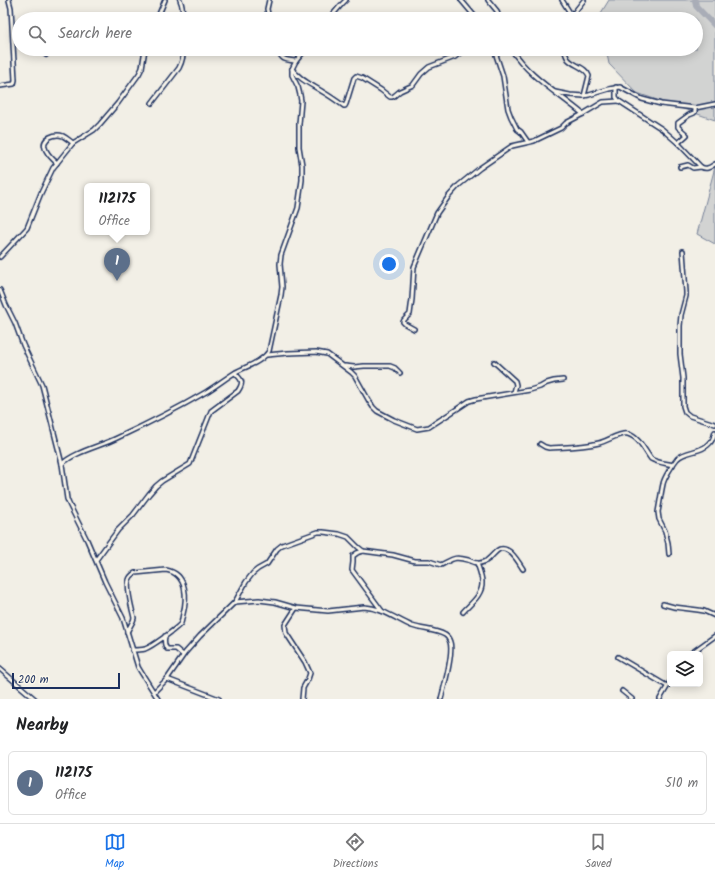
<!DOCTYPE html>
<style>
:root{--surface:#fff;--page:#f2f2f2;--text:#202124;--muted:#757577;--line:#e0e0e0;--accent:#1a73e8}
body{margin:0;font-family:Kalam,sans-serif;background:var(--page);color:var(--text)}
.controls{position:absolute;right:12px;bottom:12px;display:grid;overflow:hidden;border-radius:6px;box-shadow:0 2px 10px #0003}
.controls button{width:36px;height:36px;display:grid;place-items:center;padding:0;border:0;border-bottom:1px solid var(--line);background:var(--surface);color:var(--text);font:20px sans-serif}
.scale{position:absolute;left:12px;bottom:10px;width:108px;box-sizing:border-box;padding-left:4px;border:2px solid #1b2f5e;border-top:0;font-size:11px;line-height:14px;white-space:nowrap;color:#1b2f5e;-webkit-text-stroke:3px #fbf7ec;paint-order:stroke}
.you{position:absolute;left:389px;top:264px;width:14px;height:14px;margin:-10px;border:3px solid #fff;border-radius:50%;background:#1a73e8;box-shadow:0 0 0 6px #1a73e833}
.badge{display:grid;place-items:center;width:26px;height:26px;border-radius:50%;background:var(--accent);color:#fff;font-size:13px;font-weight:700}
.pin{position:absolute;translate:-50% -33px;filter:drop-shadow(0 1px 2px #0008)}
.pin::after{content:'';position:absolute;top:21px;width:14px;height:12px;background:inherit;clip-path:polygon(0 0,100% 0,50% 100%)}
.popup{position:absolute;left:84px;top:183px;width:66px;height:52px;box-sizing:border-box;display:grid;place-content:center;border-radius:6px;background:var(--surface);filter:drop-shadow(0 1px 3px #0005);font-size:13px;white-space:nowrap;color:var(--muted)}
.popup b{font-size:15px;color:var(--text)}
.popup::after{content:'';position:absolute;left:50%;top:100%;margin-left:-8px;border:8px solid transparent;border-top-color:var(--surface)}
.list{margin:0;padding:0;list-style:none}
h2{display:flex;justify-content:space-between;align-items:center;height:52px;margin:0;padding:0 16px;font-size:17px}
h2 small{font-size:13px;font-weight:400;color:var(--muted)}
.list li{display:grid;grid-template-columns:26px 1fr auto;gap:12px;align-items:center;box-sizing:border-box;height:64px;margin:0 8px 8px;padding:0 8px;border:1px solid var(--line);border-radius:6px}
.list b{display:block;font-size:15px;white-space:nowrap}
.list p{margin:0;font-size:13px;white-space:nowrap;color:var(--muted)}
.list em{font-size:13px;font-style:normal;color:var(--muted)}
.icon{flex:none;width:22px;height:22px;fill:none;stroke:currentColor;stroke-width:2;stroke-linecap:round;stroke-linejoin:round}
.map{position:relative;flex:none;width:715px;height:699px;overflow:hidden}
.search{position:absolute;background:var(--surface);box-shadow:0 2px 10px #0003;left:12px;right:12px;top:12px;height:44px;display:flex;align-items:center;gap:10px;box-sizing:border-box;padding:0 14px;border-radius:22px;color:var(--muted);font-size:15px}
.sheet{height:124px;background:var(--surface)}
nav{display:flex;justify-content:space-around;align-items:center;box-sizing:border-box;height:56px;border-top:1px solid var(--line);background:var(--surface);font-size:11px;color:var(--muted)}
nav a{display:grid;justify-items:center;gap:2px}
nav .on{color:var(--accent)}
.map>svg:first-child{display:block}
.green{fill:#d2d3d2;stroke:#768198}
.lines{fill:none;stroke-linecap:round;stroke-linejoin:round}
.river{stroke:#a9adb7;stroke-width:6}
.minor-casing{stroke:#1b2f5e;stroke-width:6}
.minor{stroke:#fbf7ec;stroke-width:3}
</style>
<div class="map">
<svg width="715" height="699" viewBox="0 0 715 699">
<rect width="100%" height="100%" fill="#f2efe6"/>
<filter id="ink" filterUnits="userSpaceOnUse"><feTurbulence type="fractalNoise" baseFrequency=".025" numOctaves="2"/><feDisplacementMap in="SourceGraphic" scale="8" xChannelSelector="R" yChannelSelector="G"/><feConvolveMatrix kernelMatrix="1 2 1 2 8 2 1 2 1" color-interpolation-filters="sRGB"/></filter>
<g filter="url(#ink)">
<!-- green -->
<g class="green">
<polygon points="609,0 715,0 715,120 637,93 609,64 606,49 696,49 696,19 602,19 601,13"/>
<polygon points="715,167 715,244 697,234"/>
</g>
<g class="lines">
<!-- river -->
<polyline class="river" points="695,0 696,6 715,26"/>
<defs>
<g id="minor">
<path d="M180,0C183,6 183,12 182,19"/>
<polyline points="269,0 267,9 269,19"/>
<polyline points="461,0 477,19"/>
<polyline points="488,0 497,11 499,19"/>
<polyline points="562,0 572,16"/>
<polyline points="157,19 165,0"/>
<polyline points="329,19 341,5 346,0"/>
<polyline points="569,19 584,0"/>
<polyline points="39,49 46,55"/>
<path d="M278,49C281,60 285,60 296,61"/>
<polyline points="494,49 503,76 508,109 511,117 517,129 521,132 528,142"/>
<path d="M511,49C529,77 558,93 583,114"/>
<path d="M564,49C565,52 566,56 568,59C574,66 586,67 589,76L584,96"/>
<path d="M292,69C300,80 312,85 323,92C330,96 337,101 344,106H345L346,104L354,78L356,76L362,78L381,90L390,97H392L394,96L400,91L413,85L421,74L429,67L455,57L465,49"/>
<polyline points="0,86 14,84 15,80 11,8 9,0"/>
<path d="M616,87V97L619,101L662,129L678,143L701,167C707,170 710,167 715,164"/>
<polyline points="555,92 570,95 584,96 589,95 609,89 620,87 642,99 661,104 695,108 715,104"/>
<path d="M152,103L179,68C182,62 184,56 183,49"/>
<polyline points="678,143 687,135 686,134 678,127 678,123 689,115 694,113 695,112 695,108"/>
<path d="M57,163C50,157 37,144 50,137C54,135 58,134 63,136C67,138 70,141 73,143"/>
<polyline points="680,167 688,165 693,168 701,167"/>
<polyline points="683,251 686,292 686,296 681,315 680,326 680,354 683,378 683,406 685,412 690,416 715,424"/>
<polyline points="0,257 27,228 41,193 53,168 73,143 94,130 100,124 118,103 139,74 142,68 145,49"/>
<polyline points="0,290 6,305 15,323 23,345 42,385 62,464 67,499 69,504 87,540 105,582 123,618 138,667 141,672 158,699"/>
<polyline points="414,329 405,324 403,322 404,320 410,314 412,299 414,267 437,213 449,196 459,185 480,168 512,146 534,141 561,128 566,123 583,114 603,102 619,101"/>
<polyline points="267,355 288,353 316,352 327,354 351,372 355,376 369,401 373,407 377,411 394,420 412,427 417,429 429,427 457,409 469,401 476,399 530,390 540,387 547,383 554,381 563,380"/>
<polyline points="494,362 515,381 516,385 514,392"/>
<polyline points="345,366 354,367 364,366 390,366 395,368 400,373"/>
<path d="M540,444L545,447L549,448C566,447 583,447 599,443C607,441 621,432 628,434C639,437 645,451 651,459C658,463 665,463 673,465"/>
<path d="M62,464C74,452 101,446 117,438C147,424 177,409 206,392C216,386 226,378 236,372C247,366 262,362 269,351L281,295L282,287L280,264L281,255L298,208L302,180V165L299,147V124L301,101L300,95L298,87L292,75V69L296,61L306,49"/>
<polyline points="363,551 357,553 353,556 353,562 352,570 382,611"/>
<path d="M669,554L668,543L665,531L659,519L658,512C660,502 661,493 663,484C664,478 673,464 677,459C685,450 702,453 710,443C713,440 714,436 715,432"/>
<path d="M96,560L118,530L133,515L149,494L156,486L162,481L190,464L211,411L238,391C244,382 242,380 235,373"/>
<path d="M235,602L259,600L275,602L296,608L328,611L364,607C382,608 396,619 412,626C423,630 435,629 445,635C447,636 449,639 450,642C454,653 444,687 441,699"/>
<polyline points="663,604 674,607 698,610 704,611 715,616"/>
<polyline points="296,608 285,625 286,633 305,662 310,673 308,679 303,688 302,699"/>
<path d="M463,612C470,604 483,595 482,582C482,576 479,569 477,563"/>
<path d="M127,632L133,621L134,618C132,608 126,589 129,580C130,576 132,575 135,573L166,570C188,574 187,599 183,614C182,617 182,621 181,623C178,628 151,647 145,649C141,650 137,650 132,650"/>
<path d="M165,636C164,641 164,645 167,649H176L183,655"/>
<polyline points="690,654 715,636"/>
<polyline points="618,657 667,686"/>
<polyline points="0,669 35,699"/>
<polyline points="167,679 219,699"/>
<polyline points="622,691 632,699"/>
<path d="M154,692L167,679L185,653L200,636L235,602L246,582L253,573L258,569L267,564L277,549L282,545L318,532H323L339,534L348,537L358,547L363,551L393,555L415,561H429L441,565C453,559 454,556 468,560C471,561 474,563 477,563C480,564 483,562 486,561C491,558 496,550 500,549C510,546 519,563 523,569"/>
<polyline points="660,699 670,682"/>
</g>
</defs>
<!-- minor casing -->
<use href="#minor" class="minor-casing"/>
<!-- minor -->
<use href="#minor" class="minor"/>
</g>
</g>
</svg>
<div class="controls">
<button><svg class="icon" aria-label="layers" viewBox="0 0 24 24"><path d="M12 4l9 5-9 5-9-5zM3 14l9 5 9-5"/></svg></button>
</div>
<div class="scale">200 m</div>
<div class="you"></div>
<div class="pin badge" style="left:117px;top:281px;background:#5c6f8a">1</div>
<div class="popup"><b>112175</b>Office</div>
<div class="search"><svg class="icon" aria-label="search" viewBox="0 0 24 24"><circle cx="10" cy="10" r="6"/><path d="M15 15l6 6"/></svg>Search here</div>
</div>
<section class="sheet">
<h2>Nearby<small></small></h2>
<ul class="list">
<li><span class="badge" style="background:#5c6f8a">1</span><div><b>112175</b><p>Office</p></div><em>510 m</em></li>
</ul>
</section>
<nav>
<a class="on"><svg class="icon" aria-label="map" viewBox="0 0 24 24"><path d="M3 6l6-2 6 2 6-2v14l-6 2-6-2-6 2zM9 4v14M15 6v14"/></svg>Map</a>
<a><svg class="icon" aria-label="directions" viewBox="0 0 24 24"><path d="M12 3l9 9-9 9-9-9zM9 14v-3h6M13 9l2 2-2 2"/></svg>Directions</a>
<a><svg class="icon" aria-label="saved" viewBox="0 0 24 24"><path d="M7 4h10v16l-5-4-5 4z"/></svg>Saved</a>
</nav>
